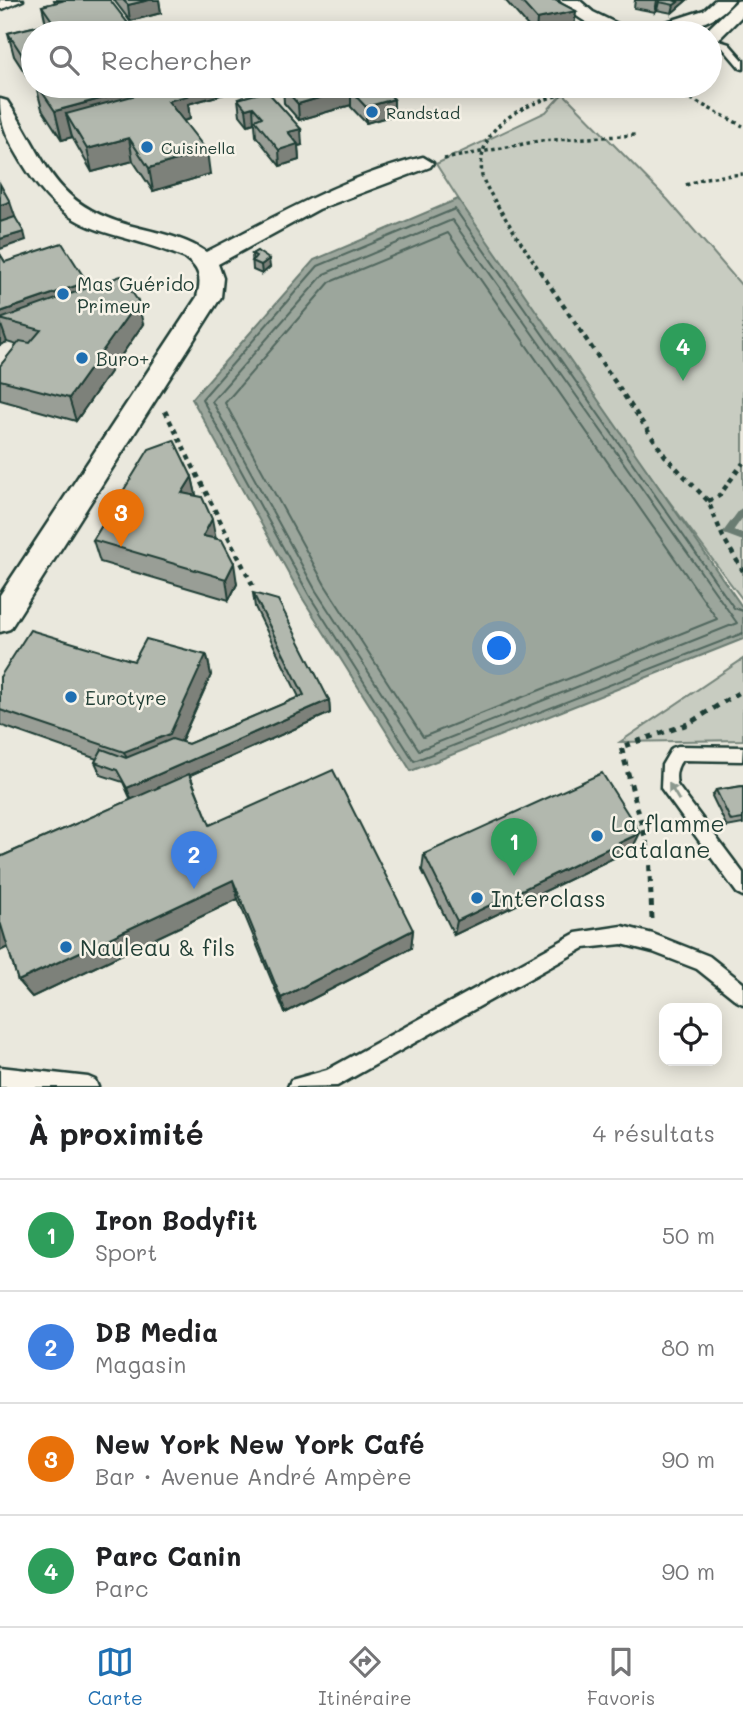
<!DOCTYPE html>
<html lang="fr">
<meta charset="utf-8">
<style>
:root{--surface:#fff;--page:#f6f6f6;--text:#202124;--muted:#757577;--line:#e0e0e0;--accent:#1f6fb2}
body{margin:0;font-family:Mali,sans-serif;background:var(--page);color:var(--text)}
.controls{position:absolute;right:21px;bottom:21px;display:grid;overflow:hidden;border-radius:14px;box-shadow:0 4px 18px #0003}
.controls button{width:63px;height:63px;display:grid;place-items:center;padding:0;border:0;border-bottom:2px solid var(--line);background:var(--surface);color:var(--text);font:35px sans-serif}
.you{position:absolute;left:500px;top:649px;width:24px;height:24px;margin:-18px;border:5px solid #fff;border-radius:50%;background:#1a73e8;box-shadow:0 0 0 10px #1a73e833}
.badge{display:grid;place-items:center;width:46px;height:46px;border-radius:50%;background:var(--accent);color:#fff;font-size:23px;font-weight:700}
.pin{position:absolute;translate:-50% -58px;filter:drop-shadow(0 2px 4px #0008)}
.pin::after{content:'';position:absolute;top:37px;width:24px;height:21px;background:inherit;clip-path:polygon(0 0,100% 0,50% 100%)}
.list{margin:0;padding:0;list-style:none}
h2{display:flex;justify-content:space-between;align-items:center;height:91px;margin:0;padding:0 28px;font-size:30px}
h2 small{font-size:23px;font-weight:400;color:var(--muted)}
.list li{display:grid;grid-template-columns:46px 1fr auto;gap:21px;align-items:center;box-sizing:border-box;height:112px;padding:0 28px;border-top:2px solid var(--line)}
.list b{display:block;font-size:26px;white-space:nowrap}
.list p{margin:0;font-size:23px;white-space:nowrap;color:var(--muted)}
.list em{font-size:23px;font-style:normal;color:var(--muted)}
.icon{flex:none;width:38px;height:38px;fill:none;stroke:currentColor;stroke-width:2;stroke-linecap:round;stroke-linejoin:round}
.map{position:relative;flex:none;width:743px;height:1087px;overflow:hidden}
.search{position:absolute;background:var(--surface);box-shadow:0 4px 18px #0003;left:21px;right:21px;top:21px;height:77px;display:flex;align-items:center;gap:18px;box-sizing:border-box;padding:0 24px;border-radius:38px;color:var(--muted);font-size:26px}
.sheet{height:539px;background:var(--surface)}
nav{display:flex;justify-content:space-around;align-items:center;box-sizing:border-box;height:98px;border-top:2px solid var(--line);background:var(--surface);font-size:19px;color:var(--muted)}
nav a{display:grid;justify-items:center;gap:4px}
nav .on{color:var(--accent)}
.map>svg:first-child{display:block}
.green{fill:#c8ccc1;stroke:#74847a;stroke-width:2}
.water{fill:#9ca69c;stroke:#6a7c72;stroke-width:2}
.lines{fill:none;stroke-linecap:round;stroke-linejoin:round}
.shore{stroke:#51675e;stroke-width:2}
.stream{fill:#6a7c72;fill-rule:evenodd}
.lane-casing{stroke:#1f3d34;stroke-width:5}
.street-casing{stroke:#1f3d34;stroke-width:5}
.path-far2{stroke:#1f3d34;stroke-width:3.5;stroke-dasharray:3.5 3.5;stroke-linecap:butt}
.path-far1{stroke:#1f3d34;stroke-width:4.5;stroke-dasharray:5 5;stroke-linecap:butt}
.path{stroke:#1f3d34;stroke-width:5;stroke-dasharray:6 6;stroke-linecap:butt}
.lane{fill:#f7f3e8;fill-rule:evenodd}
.street{fill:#f7f3e8;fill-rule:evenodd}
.wall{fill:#999e96;stroke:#1f3d34;stroke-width:2}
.shaded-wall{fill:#7d817a;stroke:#1f3d34;stroke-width:2}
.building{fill:#b2b8ae;stroke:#1f3d34;stroke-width:2}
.oneway{fill:#8b988e}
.poi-dot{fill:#1f6fb2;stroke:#f7f3e8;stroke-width:2.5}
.labels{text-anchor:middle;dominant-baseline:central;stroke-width:5;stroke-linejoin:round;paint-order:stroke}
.far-poi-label{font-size:16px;fill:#1f3d34;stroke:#f7f3e8;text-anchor:start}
.poi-label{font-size:19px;fill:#1f3d34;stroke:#f7f3e8;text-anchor:start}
.near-poi-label{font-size:23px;fill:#1f3d34;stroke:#f7f3e8;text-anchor:start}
</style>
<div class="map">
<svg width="743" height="1087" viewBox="0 0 743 1087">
<rect width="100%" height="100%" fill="#eae8dd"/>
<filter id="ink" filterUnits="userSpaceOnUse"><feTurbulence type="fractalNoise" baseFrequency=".0143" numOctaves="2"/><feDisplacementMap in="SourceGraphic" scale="14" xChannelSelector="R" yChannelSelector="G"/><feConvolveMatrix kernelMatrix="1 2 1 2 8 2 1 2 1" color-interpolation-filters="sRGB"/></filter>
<g filter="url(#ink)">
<!-- green -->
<g class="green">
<path d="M563,93L668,200L743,287V600C636,459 531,314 436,164L546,112Z"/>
<polygon points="743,659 743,740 620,742"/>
</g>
<!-- water -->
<polygon class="water" points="458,199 743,608 743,639 411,771 303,599 192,399 314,260"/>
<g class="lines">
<!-- shore -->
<g class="shore">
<polygon points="452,220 737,623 419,750 316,591 212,401 324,274"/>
<polygon points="448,233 717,619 423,737 325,585 225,403 330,282"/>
<polyline points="743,611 734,608 455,209 318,266 202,399 309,595 414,761 743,633"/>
</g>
<!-- stream -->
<polygon class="stream" points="743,508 743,517 733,531 743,534 743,541 724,534 723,532 740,509"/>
<defs>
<g id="lane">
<polygon points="710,38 729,44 743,60 743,69 740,68 723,48 710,44"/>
<path d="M678,746L743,747L742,761L682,760C676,768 675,775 677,785L743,873V896L737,893L661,788L662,765L672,748Z"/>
<polygon points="622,926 653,934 709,956 743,983 743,1004 737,1001 697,969 653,952 622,944 584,948 337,1086 288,1087 291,1080 327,1070 576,933"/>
<polygon points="0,1067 88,1077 95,1080 98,1087 0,1087"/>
</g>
<g id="street">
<polygon points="0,0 23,0 0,10"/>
<path d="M560,0H579L593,12L636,33C607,34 579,24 560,0Z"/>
<path d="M715,0H734C714,27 673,34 642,33L645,29L704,10Z"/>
<polygon points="743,0 743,15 716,42 710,43 710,33 704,33 737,1"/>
<path d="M0,99L7,101C47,159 49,201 125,224C152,232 183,236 206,252C277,216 345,176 423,157L433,163L430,167L319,209L218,264L223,278L221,297L10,629L0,632V595L197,297C202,278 200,269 185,258C111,226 70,242 23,164C9,140 0,127 0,99Z"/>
</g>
</defs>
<!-- lane casing -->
<use href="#lane" class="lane-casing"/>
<!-- street casing -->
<use href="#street" class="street-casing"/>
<!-- path-far2 -->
<g class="path-far2">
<polyline points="666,86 743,126"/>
<polyline points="444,159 539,141 636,135"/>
<polyline points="686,185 705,178 743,174"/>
<path d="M541,273C531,257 484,188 482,176C474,113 545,99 591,86"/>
</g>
<!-- path-far1 -->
<g class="path-far1">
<polyline points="540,271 665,456 708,501 723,537 743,571"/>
<polyline points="165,411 253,586"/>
<polyline points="708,501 719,496 743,463"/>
</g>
<!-- path -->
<polyline class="path" points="652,919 649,852 621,747 688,724 743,690"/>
<!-- lane -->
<use href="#lane" class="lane"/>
<!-- street -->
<use href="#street" class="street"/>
</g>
<!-- wall -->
<g class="wall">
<polygon points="54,0 110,0 33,33 33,74 27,76 14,56 8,33 46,24 42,6 55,3"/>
<polygon points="114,0 159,0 161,13 130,21"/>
<polygon points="505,0 555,0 576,11 574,27 544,33 534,33"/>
<polygon points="635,0 687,0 672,13 657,10 655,12 634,8"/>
<polygon points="36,86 253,86 188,104 190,119 183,121 210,174 153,191 133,161 92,172 72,137 62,140 42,109"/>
<polygon points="283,87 356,87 356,89 394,115 366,123 351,107 351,105 299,120 284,103"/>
<polygon points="267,91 302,145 298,146 299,160 280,166 256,136 255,124 254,123 248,125 240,115 238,99"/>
<polygon points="257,251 270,267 262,274 253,270 252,254"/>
<polygon points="0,254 5,262 88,288 143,324 76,421 0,400 0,366 17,345 7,342 0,345"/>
<polygon points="192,477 196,496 237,584 229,600 100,562 93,540"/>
<polygon points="253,593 329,700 330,713 190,775 210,825 413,930 411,948 285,1013 238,899 32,997 18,981 8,947 0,951 0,857 131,800 123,782 101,775 95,762 97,759 0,725 0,677 134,661 207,656 211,675 181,742 188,744 299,697 255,607"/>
<polygon points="743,786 743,824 727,827 712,796 716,790"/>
<polygon points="632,849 454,935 422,870 424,854"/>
</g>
<!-- shaded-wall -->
<g class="shaded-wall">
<polygon points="149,0 159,0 161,13 130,21 128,5"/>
<polygon points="657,0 664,0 659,2 657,10 655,12"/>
<polygon points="678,0 687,0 672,13 674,5 678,2"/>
<polygon points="576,11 574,27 544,33 536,33 537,19"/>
<polygon points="130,26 131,33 100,33"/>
<polygon points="33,50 33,74 27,76 21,53"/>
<polygon points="148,86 253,86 188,104 190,119 172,124 66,114 72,137 62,140 55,111"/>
<polygon points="356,87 357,97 351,91 351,105 299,120 298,104"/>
<polygon points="394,99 394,115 366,123 366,107"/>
<polygon points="253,107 254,123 248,125 246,109"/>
<polygon points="301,129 302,145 298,146 299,160 280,166 279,150 288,132"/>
<polygon points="129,138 133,161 92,172 87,149"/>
<polygon points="207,151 210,174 153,191 149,168"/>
<polygon points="10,202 18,225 0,231 0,205"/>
<polygon points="24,232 26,240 0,249 0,239"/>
<polygon points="269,259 270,267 262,274 261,265"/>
<polygon points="87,282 94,311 0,320 0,312"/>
<polygon points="138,301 143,324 76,421 69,398"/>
<polygon points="0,322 7,342 0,345"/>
<polygon points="192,477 197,499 182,493"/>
<polygon points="212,519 216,540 203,536"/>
<polygon points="234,563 237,584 229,600 226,579"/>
<polygon points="206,655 207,656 211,675 176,752 132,771 124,752"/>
<polygon points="329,700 330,713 132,801 127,788"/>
<polygon points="640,833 632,849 454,935 457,921"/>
<polygon points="233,880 238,899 32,997 18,981"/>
<polygon points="1,925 16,943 0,951 0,926"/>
<polygon points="413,930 411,948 285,1013 281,998"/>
</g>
<!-- building -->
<g class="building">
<polygon points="61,0 110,0 130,26 100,33 33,33 33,50 21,53 8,33 53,22 42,6 62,1"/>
<polygon points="123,0 149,0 128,5"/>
<polygon points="520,0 555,0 576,11 537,19"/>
<polygon points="661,0 673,0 678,2 674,5 659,2"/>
<polygon points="227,30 230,33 214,33"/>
<polygon points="38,86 148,86 55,111"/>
<polygon points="169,86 179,86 187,96 168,101 207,151 149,168 129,138 87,149 66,114"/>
<polygon points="289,86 355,86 356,87 298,104 283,87"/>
<polygon points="369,86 382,86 394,99 366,107 351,91"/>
<polygon points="267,91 301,129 288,132 298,144 279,150 255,120 262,117 253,107 246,109 238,99"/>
<polygon points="0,184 10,202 0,205"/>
<polygon points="15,217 24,232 0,239 0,222"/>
<polygon points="62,243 87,282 0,312 0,254 5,262"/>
<polygon points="257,251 269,259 261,265 252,261 256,256 252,254"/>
<polygon points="121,276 138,301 69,398 0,380 0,366 20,341 30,343 41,330 0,319"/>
<polygon points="174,440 192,477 182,493 202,497 212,519 203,536 222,540 234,563 226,579 93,540 149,449"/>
<polygon points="253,593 278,600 329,700 127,788 117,770 95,762 102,749 126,758 172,739 188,744 304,695"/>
<polygon points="30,630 134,661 146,639 206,655 170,734 124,752 0,710 0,677"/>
<polygon points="333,770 413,930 281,998 233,880 18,981 1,925 0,926 0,857 189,774 210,825"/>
<polygon points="602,773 640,833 457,921 424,854"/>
<polygon points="743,786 743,819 731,821 716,790"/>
</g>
<!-- one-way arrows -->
<defs><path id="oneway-solid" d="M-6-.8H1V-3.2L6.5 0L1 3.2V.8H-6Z" transform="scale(1.75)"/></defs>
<use class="oneway" href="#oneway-solid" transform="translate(674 792) rotate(-121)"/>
</g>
<!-- markers -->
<g class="poi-dot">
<circle cx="372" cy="112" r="7"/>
<circle cx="147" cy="147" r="7"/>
<circle cx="63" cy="294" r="7"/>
<circle cx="82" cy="358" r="7"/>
<circle cx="71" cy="697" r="7"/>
<circle cx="597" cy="836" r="7"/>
<circle cx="477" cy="898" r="7"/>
<circle cx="66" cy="947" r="7"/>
</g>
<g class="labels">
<!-- far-poi labels -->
<g class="far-poi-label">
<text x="386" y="112">Randstad</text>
<text x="161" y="147">Cuisinella</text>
</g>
<!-- poi labels -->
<g class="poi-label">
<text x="77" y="283">Mas Guérido<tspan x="77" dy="22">Primeur</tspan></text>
<text x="96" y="358">Buro+</text>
<text x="85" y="697">Eurotyre</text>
</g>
<!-- near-poi labels -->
<g class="near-poi-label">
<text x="611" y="823">La flamme<tspan x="611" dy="26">catalane</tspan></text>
<text x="491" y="898">Interclass</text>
<text x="80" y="947">Nauleau &amp; fils</text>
</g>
</g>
</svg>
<div class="controls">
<button><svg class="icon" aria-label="locate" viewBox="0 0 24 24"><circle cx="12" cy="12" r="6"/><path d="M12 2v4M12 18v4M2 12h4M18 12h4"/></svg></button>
</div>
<div class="you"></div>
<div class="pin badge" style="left:514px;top:876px;background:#2e9e5b">1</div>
<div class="pin badge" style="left:194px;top:889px;background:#3f7fe0">2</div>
<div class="pin badge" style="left:121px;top:547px;background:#e8710a">3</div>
<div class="pin badge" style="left:683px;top:381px;background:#2e9e5b">4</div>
<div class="search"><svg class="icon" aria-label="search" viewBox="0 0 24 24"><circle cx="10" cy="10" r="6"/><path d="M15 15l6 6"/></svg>Rechercher</div>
</div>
<section class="sheet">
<h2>À proximité<small>4 résultats</small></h2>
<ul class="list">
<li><span class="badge" style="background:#2e9e5b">1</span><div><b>Iron Bodyfit</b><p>Sport</p></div><em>50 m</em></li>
<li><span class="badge" style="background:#3f7fe0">2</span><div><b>DB Media</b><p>Magasin</p></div><em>80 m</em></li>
<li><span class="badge" style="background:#e8710a">3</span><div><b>New York New York Café</b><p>Bar · Avenue André Ampère</p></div><em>90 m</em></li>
<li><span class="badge" style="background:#2e9e5b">4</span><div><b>Parc Canin</b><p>Parc</p></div><em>90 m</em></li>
</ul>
</section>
<nav>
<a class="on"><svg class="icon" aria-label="map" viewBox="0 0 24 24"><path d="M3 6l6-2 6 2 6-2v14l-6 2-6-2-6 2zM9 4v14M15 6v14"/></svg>Carte</a>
<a><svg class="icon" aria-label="directions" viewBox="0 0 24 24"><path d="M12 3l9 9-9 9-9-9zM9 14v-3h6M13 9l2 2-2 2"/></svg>Itinéraire</a>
<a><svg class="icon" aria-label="saved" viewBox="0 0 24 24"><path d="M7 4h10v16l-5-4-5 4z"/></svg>Favoris</a>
</nav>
